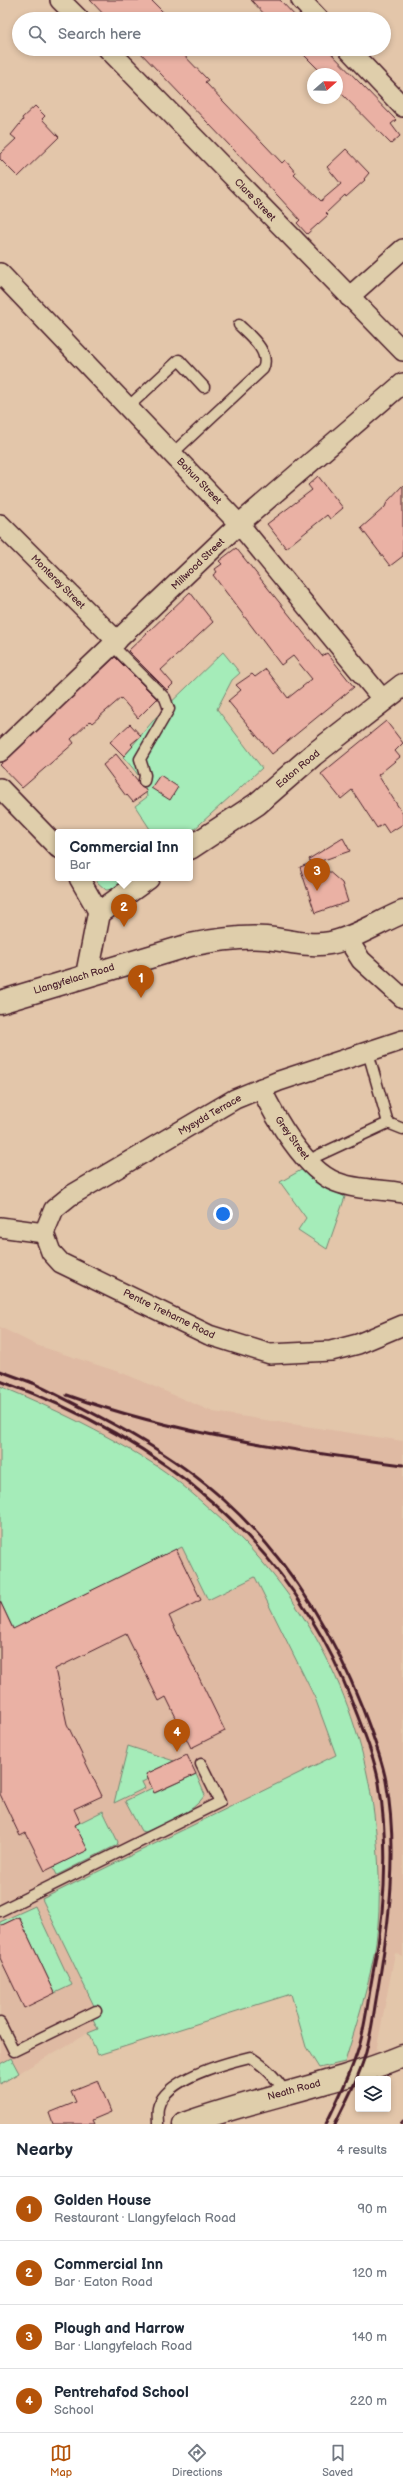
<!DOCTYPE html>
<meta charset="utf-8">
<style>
:root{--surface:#fff;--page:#f2f2f3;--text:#1f2937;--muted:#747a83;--line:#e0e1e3;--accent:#b45309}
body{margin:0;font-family:"Balsamiq Sans",sans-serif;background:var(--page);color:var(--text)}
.controls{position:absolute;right:12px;bottom:12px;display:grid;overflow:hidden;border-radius:4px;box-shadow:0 2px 6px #0003}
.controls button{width:36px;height:36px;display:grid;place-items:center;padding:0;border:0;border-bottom:1px solid var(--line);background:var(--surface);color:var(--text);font:20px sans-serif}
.compass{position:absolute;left:307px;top:68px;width:36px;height:36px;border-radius:50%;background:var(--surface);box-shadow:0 2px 6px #0003;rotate:70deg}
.you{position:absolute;left:223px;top:1214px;width:14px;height:14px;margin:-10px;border:3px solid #fff;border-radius:50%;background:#1a73e8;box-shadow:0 0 0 6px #1a73e833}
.badge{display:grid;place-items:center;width:26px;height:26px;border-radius:50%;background:var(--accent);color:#fff;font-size:13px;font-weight:700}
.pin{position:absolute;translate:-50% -33px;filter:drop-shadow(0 1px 2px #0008)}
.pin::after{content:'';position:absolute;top:21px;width:14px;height:12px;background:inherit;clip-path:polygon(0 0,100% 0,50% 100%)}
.popup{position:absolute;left:55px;top:829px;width:138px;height:52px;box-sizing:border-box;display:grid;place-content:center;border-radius:4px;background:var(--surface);filter:drop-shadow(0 1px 3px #0005);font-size:13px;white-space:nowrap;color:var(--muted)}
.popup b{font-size:15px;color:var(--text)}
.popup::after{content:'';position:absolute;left:50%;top:100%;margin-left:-8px;border:8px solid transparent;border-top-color:var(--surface)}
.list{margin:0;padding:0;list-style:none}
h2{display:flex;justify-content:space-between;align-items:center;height:52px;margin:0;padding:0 16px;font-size:17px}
h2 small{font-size:13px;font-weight:400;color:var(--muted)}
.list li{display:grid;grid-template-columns:26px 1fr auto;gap:12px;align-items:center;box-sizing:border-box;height:64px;padding:0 16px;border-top:1px solid var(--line)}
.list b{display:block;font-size:15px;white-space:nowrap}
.list p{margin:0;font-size:13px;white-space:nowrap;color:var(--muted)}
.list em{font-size:13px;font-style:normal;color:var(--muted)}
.icon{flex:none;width:22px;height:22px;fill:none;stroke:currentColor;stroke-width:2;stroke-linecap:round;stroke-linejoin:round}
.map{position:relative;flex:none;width:403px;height:2124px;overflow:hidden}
.search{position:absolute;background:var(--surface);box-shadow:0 2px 6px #0003;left:12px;right:12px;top:12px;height:44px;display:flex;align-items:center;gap:10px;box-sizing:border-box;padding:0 14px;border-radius:22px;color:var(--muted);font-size:15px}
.sheet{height:308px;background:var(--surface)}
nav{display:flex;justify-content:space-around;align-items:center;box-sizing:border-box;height:56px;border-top:1px solid var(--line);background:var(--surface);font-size:11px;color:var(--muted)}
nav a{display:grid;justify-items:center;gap:2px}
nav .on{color:var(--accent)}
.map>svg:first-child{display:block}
.built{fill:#dfbaa3}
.green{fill:#a5ecb9;stroke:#788672}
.building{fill:#eab1a4;stroke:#4a1f2b}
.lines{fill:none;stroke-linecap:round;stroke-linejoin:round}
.service-casing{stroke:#4a1f2b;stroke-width:13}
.minor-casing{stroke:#4a1f2b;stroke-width:22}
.tertiary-casing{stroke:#4a1f2b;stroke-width:25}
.secondary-casing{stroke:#4a1f2b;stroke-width:25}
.service{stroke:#dfceab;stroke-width:10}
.minor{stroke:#dfceab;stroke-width:19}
.tertiary{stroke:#dfceab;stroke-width:22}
.secondary{stroke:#dfceab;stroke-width:22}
.rail{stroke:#4a1f2b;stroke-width:3}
.labels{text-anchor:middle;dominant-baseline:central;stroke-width:3;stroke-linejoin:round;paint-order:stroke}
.street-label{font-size:10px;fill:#4a1f2b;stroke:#dfceab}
</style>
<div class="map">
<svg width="403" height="2124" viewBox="0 0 403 2124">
<rect width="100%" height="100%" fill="#e3c6aa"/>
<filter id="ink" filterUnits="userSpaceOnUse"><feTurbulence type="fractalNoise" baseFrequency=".025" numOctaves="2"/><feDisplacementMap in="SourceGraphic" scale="8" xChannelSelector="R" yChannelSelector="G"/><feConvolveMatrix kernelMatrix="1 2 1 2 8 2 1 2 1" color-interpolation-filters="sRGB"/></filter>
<g filter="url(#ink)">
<!-- built -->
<polygon class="built" points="0,1327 36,1345 125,1374 213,1412 403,1441 403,1957 395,1953 375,2057 319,2068 306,2047 291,1994 98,2055 88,2033 0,2084"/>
<!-- green -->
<g class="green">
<path d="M223,652L240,673L232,680L217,709L262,768L190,833L149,832L150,829L135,806L147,797C146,782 133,768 123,757L157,716Z"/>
<polygon points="96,878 131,878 116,889 106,890 97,882"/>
<polygon points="303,1169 315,1180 345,1197 327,1249 298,1230 306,1218 280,1182"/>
<path d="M0,1386C51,1407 102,1432 149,1461C172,1475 192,1493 213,1512C303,1592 358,1693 374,1814C379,1856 382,1900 376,1942C370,1983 357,2022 345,2062L319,2068L306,2047L291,1994L98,2055L88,2033L98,2029L93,2019L99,2016L42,1899L336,1755L315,1698L255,1577L208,1600L182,1547L21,1625L23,1649L0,1601Z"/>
<polygon points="128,1746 174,1761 146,1774 148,1779 142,1782 145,1788 114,1803"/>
<path d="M196,1774L205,1795C192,1814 167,1822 146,1832L141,1831L125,1801L152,1788L155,1793Z"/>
<polygon points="103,1811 118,1842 117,1845 57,1875 53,1867 87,1850 75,1825"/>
<polygon points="35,1906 72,1985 55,1993 19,1917 0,1926 0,1922"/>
<polygon points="11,2058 19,2073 0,2084 0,2064"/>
</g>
<!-- building -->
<g class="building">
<polygon points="90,0 151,0 170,19 108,19"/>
<polygon points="251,0 280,0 298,19 269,19"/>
<polygon points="137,49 178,49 208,80 205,82 282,163 285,160 296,173 294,175 321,201 341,184 327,167 346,149 369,173 364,179 365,180 346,197 345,195 326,213 328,215 307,234 297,223 300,220 279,197"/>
<polygon points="298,49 327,49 396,120 391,124 400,136 391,144 337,89 337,74 323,74"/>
<polygon points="35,106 45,116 42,119 59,137 18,177 0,159 0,154 16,139 11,135 23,120 22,118"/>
<polygon points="318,476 343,508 330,519 327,515 286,548 267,524 312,490 308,485"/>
<polygon points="403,485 403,556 390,566 361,528 385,507 387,502"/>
<polygon points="236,548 322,656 327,653 354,687 272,754 228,701 241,690 236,685 252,674 255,677 266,669 288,698 312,679 293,656 281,665 213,575 217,572 215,569 222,564 219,561"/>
<polygon points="190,592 213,622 161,670 173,684 167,690 128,651"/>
<polygon points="115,657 157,699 138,718 121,698 92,723 90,721 71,739 74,743 22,788 0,765"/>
<polygon points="386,721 403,743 395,751 400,757 378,775 403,814 403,824 389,833 383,824 377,828 352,790 341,799 321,774"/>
<polygon points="130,724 141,736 131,744 133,746 124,756 110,742"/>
<polygon points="116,754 147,792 133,802 127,795 126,796 103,765"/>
<polygon points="160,775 178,787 170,800 151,788"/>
<polygon points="343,838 350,851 318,862 342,883 348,902 315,913 300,867 311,863 309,859"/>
<polygon points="176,1549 201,1600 169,1616 225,1731 191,1748 166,1697 159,1701 126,1634 55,1669 67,1724 102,1796 74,1809 80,1822 75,1825 88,1850 45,1871 26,1833 20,1836 0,1794 0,1601 13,1629"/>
<polygon points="187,1755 196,1774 154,1793 146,1774"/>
<polygon points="19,1917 55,1993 24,2008 0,1958 0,1926"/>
<polygon points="98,2080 111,2112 92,2120 94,2124 53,2124 49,2113 76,2102 71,2091"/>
</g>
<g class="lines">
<defs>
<g id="service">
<polyline points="128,407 179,360 204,387"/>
<path d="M173,453L263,369C271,352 250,336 239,325"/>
<polyline points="112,645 165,698 169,709 140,759 145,775 144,781"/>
<polyline points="388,1123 403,1129"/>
<polyline points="310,1162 317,1156 388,1123 368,1052"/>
<polyline points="0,1911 220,1802 201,1764"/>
<polyline points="0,2023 14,2051 96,2011"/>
<path d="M158,2124C158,2119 157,2113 158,2108C164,2079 225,2063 250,2057C265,2067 275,2076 285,2092"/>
</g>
<g id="minor">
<polyline points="60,0 79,19"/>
<polyline points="301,0 319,19"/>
<polyline points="108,49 403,351"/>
<polyline points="348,49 403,107"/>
<polyline points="0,273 239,524 384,701"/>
<polyline points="349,297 403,249"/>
<polyline points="0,524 117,641"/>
<polyline points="0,752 239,524 403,383"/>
<polyline points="0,788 58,848"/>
<polyline points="79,878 99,913"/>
<polyline points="347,938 361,960 403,998"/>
<path d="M261,1088C275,1118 305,1170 336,1182C356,1190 382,1189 403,1193"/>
<polyline points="0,1227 44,1233 51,1252 61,1263 209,1335 270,1354 331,1351 358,1344 403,1325"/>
<polyline points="44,1233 54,1209 70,1196 235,1099 279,1081 403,1040"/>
</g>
<g id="tertiary">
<polyline points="190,848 257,804 313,755 403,685"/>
<polyline points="87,975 99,913 148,878"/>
</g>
<g id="secondary">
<path d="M0,1002L190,945C215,940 240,936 266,938C287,940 308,947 330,943C355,938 379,922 403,912"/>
<path d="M184,2124C256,2098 332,2085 403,2056"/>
</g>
</defs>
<!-- service casing -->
<use href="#service" class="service-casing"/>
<!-- minor casing -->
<use href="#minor" class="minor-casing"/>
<!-- tertiary casing -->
<use href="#tertiary" class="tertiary-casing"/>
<!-- secondary casing -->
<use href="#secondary" class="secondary-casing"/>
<!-- service -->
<use href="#service" class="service"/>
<!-- minor -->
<use href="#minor" class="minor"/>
<!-- tertiary -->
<use href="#tertiary" class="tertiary"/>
<!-- secondary -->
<use href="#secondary" class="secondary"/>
<!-- rail -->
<g class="rail">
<polyline points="0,1371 33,1383"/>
<path d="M0,1381C161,1438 291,1542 353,1704C363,1730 374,1756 379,1783C389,1846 385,1912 373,1973C368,1998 366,2023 359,2047C351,2074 338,2099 326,2124"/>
<path d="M29,1381C97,1415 167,1448 224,1500C287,1557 331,1628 362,1707C371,1731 381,1755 386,1781C399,1852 389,1924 377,1994C374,2011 372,2028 368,2044C362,2072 347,2099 335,2124"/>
<path d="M67,1395C175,1434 290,1450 403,1465"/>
<polyline points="401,2124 403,2121"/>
</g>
</g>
</g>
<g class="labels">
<!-- street labels -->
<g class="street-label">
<text transform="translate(255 200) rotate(46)">Clare Street</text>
<text transform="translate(199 481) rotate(46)">Bohun Street</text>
<text transform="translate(198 564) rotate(-44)">Millwood Street</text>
<text transform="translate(58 582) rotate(45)">Monterey Street</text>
<text transform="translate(298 769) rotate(-40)">Eaton Road</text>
<text transform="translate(74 979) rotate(-17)">Llangyfelach Road</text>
<text transform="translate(210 1115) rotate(-30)">Mysydd Terrace</text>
<text transform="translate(292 1138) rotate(54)">Grey Street</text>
<text transform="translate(169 1314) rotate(26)">Pentre Treharne Road</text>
<text transform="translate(294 2090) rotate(-15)">Neath Road</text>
</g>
</g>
</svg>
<div class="controls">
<button><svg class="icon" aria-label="layers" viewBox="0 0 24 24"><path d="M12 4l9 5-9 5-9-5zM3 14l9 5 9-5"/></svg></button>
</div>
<svg class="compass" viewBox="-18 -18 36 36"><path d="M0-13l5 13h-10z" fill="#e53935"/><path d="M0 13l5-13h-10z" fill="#747a83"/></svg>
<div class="you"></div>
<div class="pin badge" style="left:141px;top:998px">1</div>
<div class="pin badge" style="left:124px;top:927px">2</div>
<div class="popup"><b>Commercial Inn</b>Bar</div>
<div class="pin badge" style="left:317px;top:891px">3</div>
<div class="pin badge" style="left:177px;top:1752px">4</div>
<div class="search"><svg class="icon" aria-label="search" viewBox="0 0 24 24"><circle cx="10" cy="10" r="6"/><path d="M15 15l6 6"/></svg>Search here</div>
</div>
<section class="sheet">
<h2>Nearby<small>4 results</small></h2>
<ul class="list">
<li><span class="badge">1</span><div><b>Golden House</b><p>Restaurant · Llangyfelach Road</p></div><em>90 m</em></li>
<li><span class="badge">2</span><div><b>Commercial Inn</b><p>Bar · Eaton Road</p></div><em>120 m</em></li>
<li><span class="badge">3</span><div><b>Plough and Harrow</b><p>Bar · Llangyfelach Road</p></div><em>140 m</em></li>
<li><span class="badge">4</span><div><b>Pentrehafod School</b><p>School</p></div><em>220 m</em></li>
</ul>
</section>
<nav>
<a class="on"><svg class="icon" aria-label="map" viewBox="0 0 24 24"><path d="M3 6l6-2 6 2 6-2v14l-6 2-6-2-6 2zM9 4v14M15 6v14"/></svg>Map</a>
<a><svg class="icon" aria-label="directions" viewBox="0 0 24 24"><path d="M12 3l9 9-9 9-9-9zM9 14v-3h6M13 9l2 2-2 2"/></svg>Directions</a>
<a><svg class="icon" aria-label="saved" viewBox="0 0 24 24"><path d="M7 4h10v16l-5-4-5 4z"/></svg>Saved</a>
</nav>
